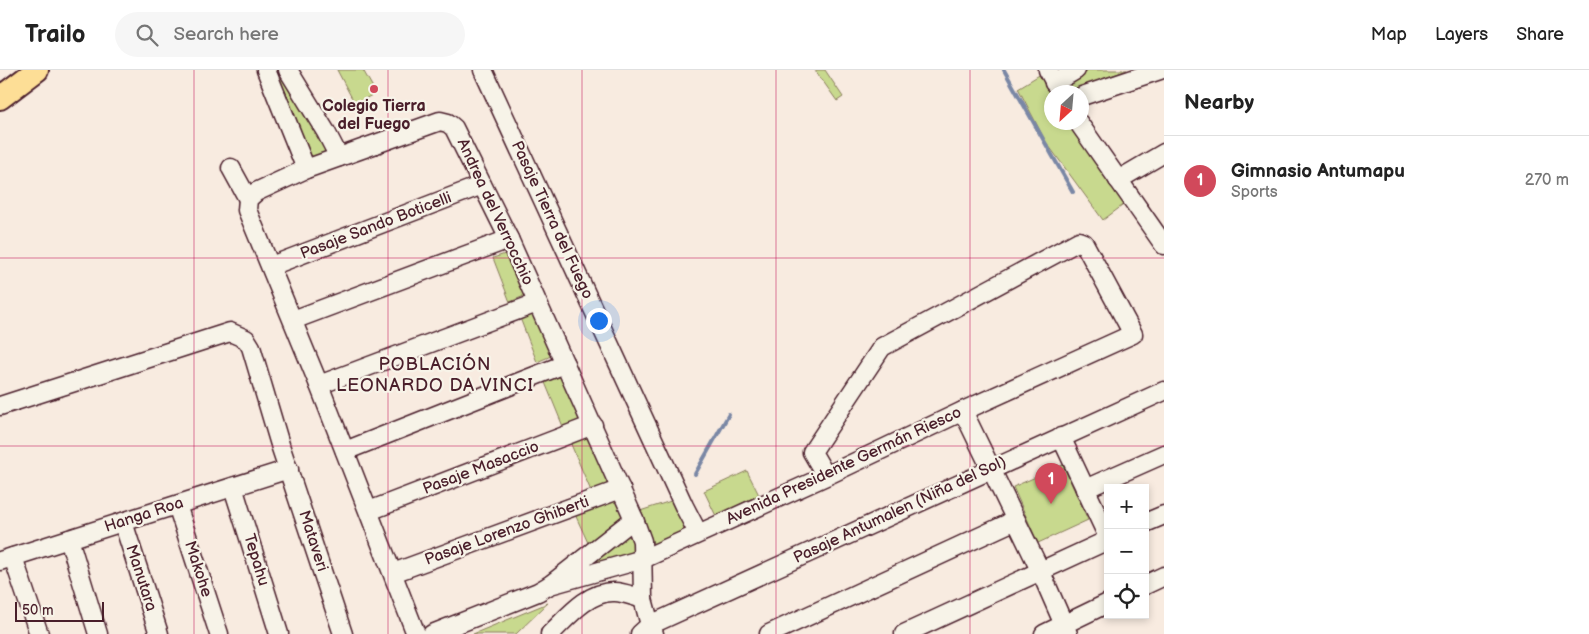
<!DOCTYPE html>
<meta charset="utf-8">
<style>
:root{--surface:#fff;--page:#f6f6f6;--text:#222;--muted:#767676;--line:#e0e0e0;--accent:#d1495b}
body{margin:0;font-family:"Balsamiq Sans",sans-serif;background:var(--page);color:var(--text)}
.controls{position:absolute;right:15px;bottom:15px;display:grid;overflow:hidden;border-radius:0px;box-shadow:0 2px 8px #0003}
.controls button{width:45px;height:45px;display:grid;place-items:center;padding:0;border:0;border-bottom:1px solid var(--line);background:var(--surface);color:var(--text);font:25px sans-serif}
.compass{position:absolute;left:1044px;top:15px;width:45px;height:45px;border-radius:50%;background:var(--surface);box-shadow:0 2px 8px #0003;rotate:206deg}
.scale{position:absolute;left:15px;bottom:12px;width:89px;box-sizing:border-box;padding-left:5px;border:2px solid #4a1f2b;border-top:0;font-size:14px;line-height:18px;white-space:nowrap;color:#4a1f2b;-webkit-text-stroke:4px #f7f3e8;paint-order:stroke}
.you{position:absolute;left:598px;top:250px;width:18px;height:18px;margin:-12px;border:4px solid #fff;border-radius:50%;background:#1a73e8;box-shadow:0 0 0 8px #1a73e833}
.badge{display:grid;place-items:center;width:32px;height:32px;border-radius:50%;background:var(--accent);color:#fff;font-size:16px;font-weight:700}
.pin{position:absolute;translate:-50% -41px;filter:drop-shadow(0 1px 2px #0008)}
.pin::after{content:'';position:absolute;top:26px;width:18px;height:15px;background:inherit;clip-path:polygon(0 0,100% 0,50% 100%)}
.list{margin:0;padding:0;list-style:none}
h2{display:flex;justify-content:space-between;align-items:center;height:65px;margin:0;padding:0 20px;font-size:21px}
h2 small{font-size:16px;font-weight:400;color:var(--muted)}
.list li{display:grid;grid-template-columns:32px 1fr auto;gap:15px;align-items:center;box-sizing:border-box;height:90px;padding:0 20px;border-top:1px solid var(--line)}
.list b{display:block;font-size:19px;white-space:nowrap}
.list p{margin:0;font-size:16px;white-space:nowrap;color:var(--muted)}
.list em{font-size:16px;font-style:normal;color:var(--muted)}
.icon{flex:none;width:28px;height:28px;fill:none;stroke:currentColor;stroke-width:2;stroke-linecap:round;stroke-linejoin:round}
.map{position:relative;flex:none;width:1164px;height:564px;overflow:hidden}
header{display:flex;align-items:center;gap:30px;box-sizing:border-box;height:70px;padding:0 25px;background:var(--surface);border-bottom:1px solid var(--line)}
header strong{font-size:24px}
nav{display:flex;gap:28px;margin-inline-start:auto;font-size:18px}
.search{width:350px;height:45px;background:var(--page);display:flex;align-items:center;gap:12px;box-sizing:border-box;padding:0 18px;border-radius:28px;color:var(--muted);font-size:19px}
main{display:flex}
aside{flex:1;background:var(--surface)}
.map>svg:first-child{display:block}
.green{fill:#c8d98e;stroke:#897c5c}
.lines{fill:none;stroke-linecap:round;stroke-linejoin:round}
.stream{stroke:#7a87a5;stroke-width:4}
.minor-casing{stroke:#4a1f2b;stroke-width:21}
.major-casing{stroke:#4a1f2b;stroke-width:26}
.minor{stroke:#f7f3e8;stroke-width:18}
.major{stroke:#fdde96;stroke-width:22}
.grid{fill:none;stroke:#c2185b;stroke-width:1;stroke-opacity:0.55}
.poi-dot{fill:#d1495b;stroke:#f7f3e8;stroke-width:2}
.labels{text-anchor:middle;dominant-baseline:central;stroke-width:4.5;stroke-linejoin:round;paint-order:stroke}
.poi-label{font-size:16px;font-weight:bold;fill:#4a1f2b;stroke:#f7f3e8}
.street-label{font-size:16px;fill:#4a1f2b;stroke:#f7f3e8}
.neighbourhood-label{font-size:18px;letter-spacing:1px;fill:#4a1f2b;stroke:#f7f3e8}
</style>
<header>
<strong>Trailo</strong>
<div class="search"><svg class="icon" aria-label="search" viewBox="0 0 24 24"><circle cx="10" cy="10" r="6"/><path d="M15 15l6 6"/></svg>Search here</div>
<nav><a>Map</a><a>Layers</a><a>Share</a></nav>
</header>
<main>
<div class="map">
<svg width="1164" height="564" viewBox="0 0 1164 564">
<rect width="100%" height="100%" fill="#f8ebe0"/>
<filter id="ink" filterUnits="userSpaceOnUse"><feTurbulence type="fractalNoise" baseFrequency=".02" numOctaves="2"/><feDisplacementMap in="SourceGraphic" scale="10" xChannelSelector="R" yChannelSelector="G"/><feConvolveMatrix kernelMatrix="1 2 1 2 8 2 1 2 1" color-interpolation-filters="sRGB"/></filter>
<g filter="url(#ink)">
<!-- green -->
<g class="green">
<polygon points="272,0 283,0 333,84 310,92"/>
<polygon points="337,0 363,0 376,23 355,34"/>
<polygon points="815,0 825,0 843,27 837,31"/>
<polygon points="1086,0 1127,0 1070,21 1063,13"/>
<polygon points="1041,4 1052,22 1052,52 1069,53 1078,67 1126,133 1103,150 1046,72 1018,18"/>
<polygon points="508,183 524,226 510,232 493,188"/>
<polygon points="535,243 551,286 537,292 520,248"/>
<polygon points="563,302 583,351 564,359 544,310"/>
<polygon points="588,364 609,413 591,421 570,372"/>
<polygon points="1063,395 1088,450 1038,473 1013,417"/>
<polygon points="747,401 759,425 716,446 704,421"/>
<polygon points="615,424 624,447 589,475 573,440"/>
<polygon points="674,430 690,464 657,483 640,441"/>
<polygon points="627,463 634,472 635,485 588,499"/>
<polygon points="548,533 516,564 473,564"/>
</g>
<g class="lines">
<!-- stream -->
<g class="stream">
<polyline points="1004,0 1073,122"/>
<polyline points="695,404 729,344"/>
</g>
<defs>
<g id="minor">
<polyline points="266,0 306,99"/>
<polyline points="288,0 326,62 339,87"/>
<polyline points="483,0 684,436 698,463"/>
<polyline points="1048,0 1060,22"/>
<polyline points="1054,13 1076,0"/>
<polyline points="1082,26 1160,0"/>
<polyline points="1078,52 1164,175"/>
<polyline points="231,98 248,129"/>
<polyline points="1118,110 1164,83"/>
<polyline points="271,196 482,115"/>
<polyline points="293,250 509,169"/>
<polyline points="319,315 537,233"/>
<polyline points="0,336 230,262 246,269 251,277 281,378 343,564"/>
<polyline points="963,341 1040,500 1068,564"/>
<polyline points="1061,367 1108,467"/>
<polyline points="345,381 565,294"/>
<polyline points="233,417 279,564"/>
<polyline points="1085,419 1164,384"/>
<polyline points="177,435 219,564"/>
<polyline points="369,441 593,355"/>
<polyline points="123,452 159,564"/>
<polyline points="1145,453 1164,445"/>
<polyline points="69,469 98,564"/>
<polyline points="13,487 39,564"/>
<polyline points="0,491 289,399"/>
<polyline points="393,503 621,419"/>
<polyline points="550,515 643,489 826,406 963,341 1133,264 1084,173 1079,171 882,277 812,382 826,406"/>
<polyline points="1145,515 1164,506"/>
<polyline points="416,564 319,315 247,140 248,129 256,122 306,99 440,51 448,53 454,58 509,169 634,449 642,471 643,529 650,555 654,564"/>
<polyline points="432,564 538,522 550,515 634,449"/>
<path d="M550,564C567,548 587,522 613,522C622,521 634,527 643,529"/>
<polyline points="640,564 650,555 1164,321"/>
<polyline points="769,564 1016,450"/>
<polyline points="904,564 1108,470"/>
<polyline points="1044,564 1108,533"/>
</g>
<polyline id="major" points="0,28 37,0"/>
</defs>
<!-- minor casing -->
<use href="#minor" class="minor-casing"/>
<!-- major casing -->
<use href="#major" class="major-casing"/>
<!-- minor -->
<use href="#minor" class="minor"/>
<!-- major -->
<use href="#major" class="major"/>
</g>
</g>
<!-- grid -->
<path class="grid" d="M194,0V564M388,0V564M582,0V564M776,0V564M970,0V564M0,188H1164M0,376H1164"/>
<!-- markers -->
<circle class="poi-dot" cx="374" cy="19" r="5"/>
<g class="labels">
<!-- poi labels -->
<g class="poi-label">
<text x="374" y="36">Colegio Tierra<tspan x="374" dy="18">del Fuego</tspan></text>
</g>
<!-- street labels -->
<g class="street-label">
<text transform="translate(495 142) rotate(65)">Andrea del Verrocchio</text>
<text transform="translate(552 150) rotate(65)">Pasaje Tierra del Fuego</text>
<text transform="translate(376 156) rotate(-21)">Pasaje Sando Boticelli</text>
<text transform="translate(844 396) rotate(-25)">Avenida Presidente Germán Riesco</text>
<text transform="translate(481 398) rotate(-21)">Pasaje Masaccio</text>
<text transform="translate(900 440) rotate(-25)">Pasaje Antumalen (Niña del Sol)</text>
<text transform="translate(144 445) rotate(-18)">Hanga Roa</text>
<text transform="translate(507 461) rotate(-20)">Pasaje Lorenzo Ghiberti</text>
<text transform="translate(313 471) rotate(72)">Mataveri</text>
<text transform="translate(256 490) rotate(73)">Tepahu</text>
<text transform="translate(198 499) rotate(72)">Makohe</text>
<text transform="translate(141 508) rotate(72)">Manutara</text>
</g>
<!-- neighbourhood labels -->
<g class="neighbourhood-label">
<text x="435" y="294">POBLACIÓN<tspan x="435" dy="21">LEONARDO DA VINCI</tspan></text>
</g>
</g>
</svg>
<div class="controls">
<button>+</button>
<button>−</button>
<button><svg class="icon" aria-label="locate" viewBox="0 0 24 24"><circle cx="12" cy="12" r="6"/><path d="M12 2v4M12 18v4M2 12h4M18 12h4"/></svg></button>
</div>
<svg class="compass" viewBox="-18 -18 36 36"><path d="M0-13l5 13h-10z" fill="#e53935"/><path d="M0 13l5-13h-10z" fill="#767676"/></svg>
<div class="scale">50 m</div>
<div class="you"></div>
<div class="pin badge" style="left:1051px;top:434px">1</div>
</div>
<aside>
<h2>Nearby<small></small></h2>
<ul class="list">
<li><span class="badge">1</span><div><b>Gimnasio Antumapu</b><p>Sports</p></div><em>270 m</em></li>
</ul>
</aside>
</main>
